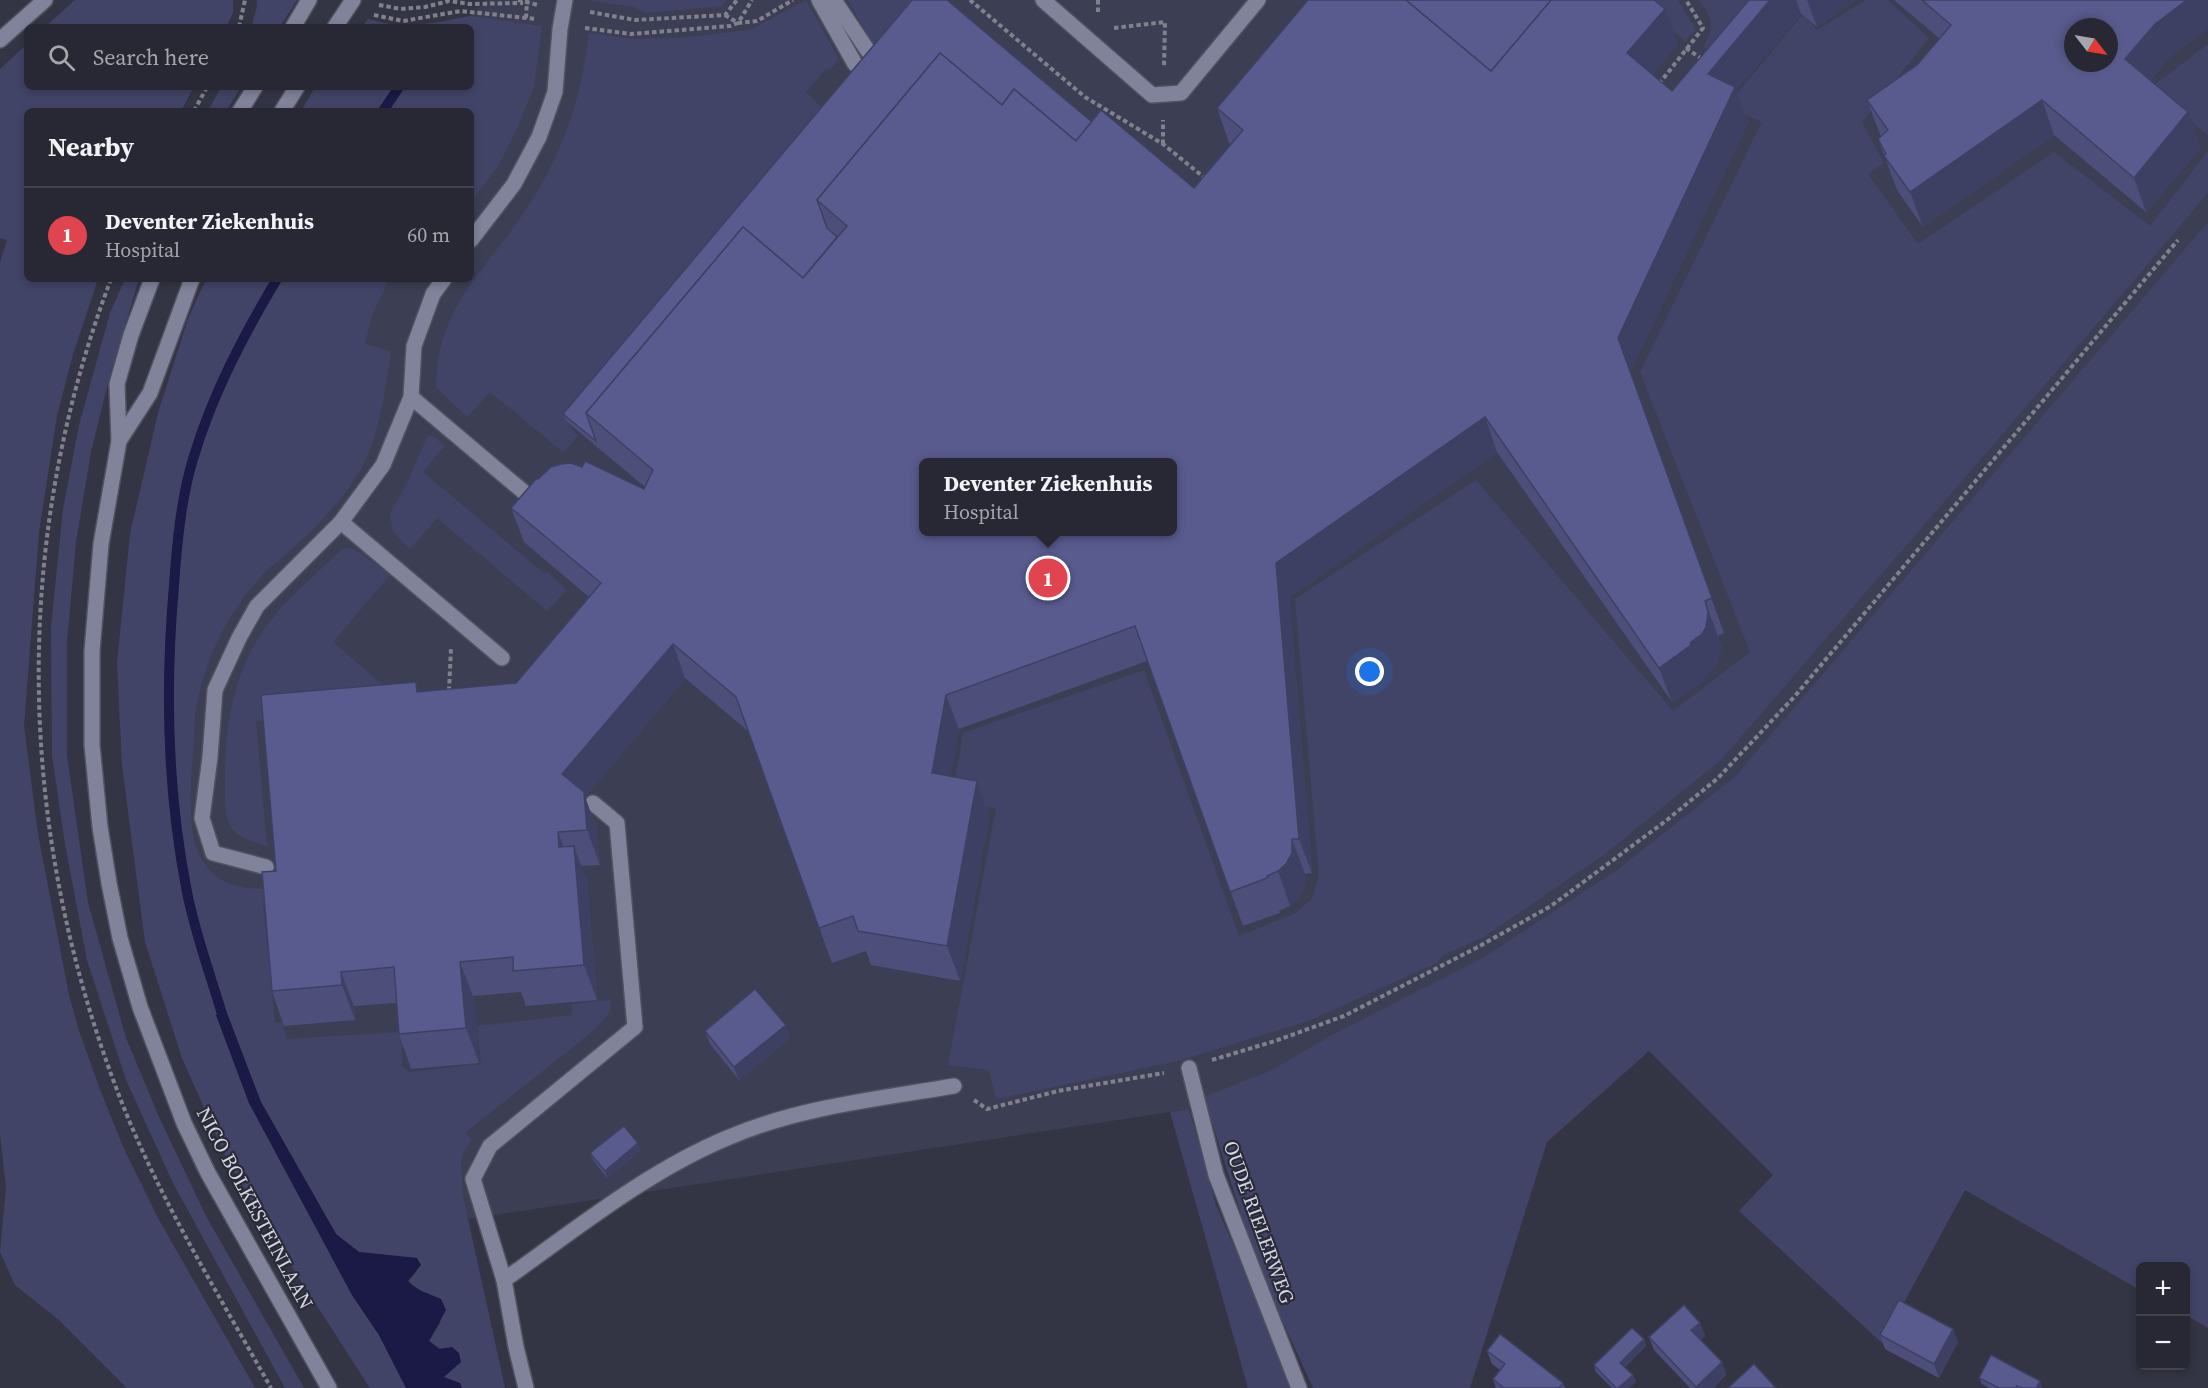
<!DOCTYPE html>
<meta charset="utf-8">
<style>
:root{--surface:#272833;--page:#33343f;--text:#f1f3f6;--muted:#a4a6ac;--line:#43444e;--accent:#95b2f1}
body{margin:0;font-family:"Source Serif 4",serif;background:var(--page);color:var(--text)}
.controls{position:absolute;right:18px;bottom:18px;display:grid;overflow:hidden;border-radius:9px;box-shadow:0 3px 9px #0003}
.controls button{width:54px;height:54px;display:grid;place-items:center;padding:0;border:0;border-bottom:2px solid var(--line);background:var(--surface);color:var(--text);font:30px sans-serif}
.compass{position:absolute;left:2064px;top:18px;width:54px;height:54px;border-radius:50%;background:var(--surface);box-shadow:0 3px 9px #0003;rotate:121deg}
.you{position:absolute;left:1370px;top:672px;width:21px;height:21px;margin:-15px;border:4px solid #fff;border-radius:50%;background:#1a73e8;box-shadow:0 0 0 9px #1a73e833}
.badge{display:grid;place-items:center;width:39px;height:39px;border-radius:50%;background:var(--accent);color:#fff;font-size:20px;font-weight:700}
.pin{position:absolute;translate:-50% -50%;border:3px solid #fff;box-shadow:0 2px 6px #0006}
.popup{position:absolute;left:919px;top:458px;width:258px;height:78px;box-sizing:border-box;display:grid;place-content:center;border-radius:9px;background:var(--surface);filter:drop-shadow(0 2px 4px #0005);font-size:20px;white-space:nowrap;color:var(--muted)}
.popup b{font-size:22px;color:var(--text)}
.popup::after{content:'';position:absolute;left:50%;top:100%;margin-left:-12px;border:12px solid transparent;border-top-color:var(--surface)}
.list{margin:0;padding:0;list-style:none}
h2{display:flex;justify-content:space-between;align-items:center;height:78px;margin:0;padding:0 24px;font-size:26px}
h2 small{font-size:20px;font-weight:400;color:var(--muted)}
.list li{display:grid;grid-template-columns:39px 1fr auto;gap:18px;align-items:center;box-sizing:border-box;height:96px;padding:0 24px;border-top:2px solid var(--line)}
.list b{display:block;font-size:22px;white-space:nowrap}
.list p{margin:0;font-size:20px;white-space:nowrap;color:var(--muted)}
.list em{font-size:20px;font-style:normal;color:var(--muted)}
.icon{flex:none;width:33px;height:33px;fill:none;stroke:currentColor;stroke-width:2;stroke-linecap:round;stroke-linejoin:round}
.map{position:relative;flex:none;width:2208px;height:1388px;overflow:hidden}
.search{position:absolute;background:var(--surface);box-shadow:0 3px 9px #0003;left:24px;top:24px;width:450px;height:66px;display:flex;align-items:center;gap:15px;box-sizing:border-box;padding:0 21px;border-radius:9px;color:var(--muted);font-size:22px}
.panel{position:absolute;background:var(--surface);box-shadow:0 3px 9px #0003;left:24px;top:108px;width:450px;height:174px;border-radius:9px}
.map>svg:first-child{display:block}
.built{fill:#3c3e53;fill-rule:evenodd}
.green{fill:#424467}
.water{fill:#1b1946}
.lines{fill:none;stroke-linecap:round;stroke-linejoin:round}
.stream{stroke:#1b1946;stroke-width:10}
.minor-casing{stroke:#515260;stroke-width:18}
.path{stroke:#80818d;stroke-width:4;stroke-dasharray:4.5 3;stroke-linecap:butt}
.minor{stroke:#81839b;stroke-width:15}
.wall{fill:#4d4e7a}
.shaded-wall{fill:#3e4063}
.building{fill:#595b8e;stroke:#3e4063;stroke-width:1.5;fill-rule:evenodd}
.labels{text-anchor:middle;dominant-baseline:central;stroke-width:4.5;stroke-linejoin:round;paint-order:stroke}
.street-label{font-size:20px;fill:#d5d6df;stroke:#2a2b39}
</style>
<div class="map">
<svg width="2208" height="1388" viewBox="0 0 2208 1388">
<rect width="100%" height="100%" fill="#343544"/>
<!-- built -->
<path class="built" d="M487,0H2208V251L1787,755L1348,1053L1204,1097L1189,1109L1170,1112L442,1223L335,1126L179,928L222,372L267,279H471V27L426,24L470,16ZM2073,27H2109V63H2073ZM924,462H1172V532H924Z"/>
<!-- green -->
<g class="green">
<polygon points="75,0 233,0 233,13 226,27 45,27"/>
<polygon points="257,0 297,0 280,27 251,27 257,7"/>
<polygon points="586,0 726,0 722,6 645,13 634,7"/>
<path d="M806,0L839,59L830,70L826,69L806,92L825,111L566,421L578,436L563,452L490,392L467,417L436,387C437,301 492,266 532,200C565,147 582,95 589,33L634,39L678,38L750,30Z"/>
<polygon points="848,0 920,0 876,50"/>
<polygon points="1636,0 1678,0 1696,30 1685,41"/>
<path d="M1699,0H1750L1708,51L1704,46C1716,25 1712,19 1699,0Z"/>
<polygon points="1866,0 1888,0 1929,38 1862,122 1884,163 1868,174 1918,244 2054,152 2150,226 2208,151 2208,193 2050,379 1722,759 1605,854 1484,937 1443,955 1437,963 1308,1021 1178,1061 996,1099 989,1070 948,1065 996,808 952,801 963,733 1144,670 1239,936 1294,914 1312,899 1319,875 1295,599 1476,480 1673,711 1750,652 1640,372 1762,122 1726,107 1802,15 1817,30"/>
<polygon points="470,16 542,26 534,87 518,126 498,166 471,202 471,111 301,111 315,87 471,87 471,27 362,27 368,19 397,26 435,23"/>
<polygon points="27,44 27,87 194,87 181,111 27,111 27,279 98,279 73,354 57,416 39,532 24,726 38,834 69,995 79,1031 99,1087 124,1149 159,1220 255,1388 127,1388 59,1320 15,1285 0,1252 6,1187 0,1134 0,263 7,240 0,238 0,69"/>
<polygon points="2208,44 2208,135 2149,89"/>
<polygon points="221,87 241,87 226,111 208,111"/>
<polygon points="2208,222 2208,1328 2186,1315 2186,1266 2140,1266 2140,1290 1965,1190 1882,1343 1739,1211 1773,1175 1649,1051 1547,1142 1470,1388 1313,1388 1257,1265 1204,1097 1270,1071 1341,1030 1483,958 1617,870 1736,776"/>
<polygon points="125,279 139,279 110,375 91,452 76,542 67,642 67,755 88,903 126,1038 159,1117 206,1216 304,1388 285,1388 173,1183 126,1080 87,960 65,844 52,755 51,627 63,509 79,425 110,313"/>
<path d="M206,279H389L372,315L365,344L391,351C385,390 381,430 363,465C347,494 326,517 303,539C288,554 269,566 256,582C229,613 208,655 199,694C194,713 195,734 193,753C191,781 189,808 193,835C201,878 232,892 273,888L275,902L263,904L275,1022L282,1023L287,1039L402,1032V1066L409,1072L481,1064L477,1026L572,1015V1004L610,1000L611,1011L593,1031L465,1133L472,1140L463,1153L461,1163L463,1196L505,1388H462L459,1383L443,1377L461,1362L429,1341L441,1322L428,1293L419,1292L408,1281L415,1274L417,1258L359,1252L336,1234L261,1102L226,1013L216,1015L249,1103L352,1295L379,1335L406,1388H370L270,1233L225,1155L182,1058L145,942L122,765L117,663L130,534L158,413L188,319Z"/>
<polygon points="428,435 435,437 444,446 423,472 545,574 548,572 567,590 547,611 437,518 410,549 393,532 390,514 409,479"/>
<path d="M350,548L356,550L390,575L333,642L411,709L256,721L267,846C254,842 239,839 231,827C224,815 225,800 225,786C224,735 232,676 262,632C284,600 315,576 342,549Z"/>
<polygon points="1189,1109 1216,1205 1295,1388 1248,1388 1170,1112"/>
</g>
<!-- water -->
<path class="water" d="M227,1013L261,1102L336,1234L359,1252L417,1258L421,1265L408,1281C419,1292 428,1293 441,1299L446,1310L429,1341L439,1349L452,1347L459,1353L461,1362L444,1377L460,1383L462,1388H406L379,1335L352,1295L249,1103L216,1015Z"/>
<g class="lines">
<!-- stream -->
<g class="stream">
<polyline points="383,111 399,87"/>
<path d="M222,1014C210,974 195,933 187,892C167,791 165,687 174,585C177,543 181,499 193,459C212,395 243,336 277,279"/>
</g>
<defs>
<g id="minor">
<polyline points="819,0 855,64"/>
<polyline points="834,0 868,51"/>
<polyline points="1043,0 1152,95 1181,93 1258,0"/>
<polyline points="293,27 309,0"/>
<polyline points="335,27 353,0"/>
<polyline points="0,40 45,0"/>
<polyline points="240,111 255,87"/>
<polyline points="282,111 297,87"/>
<polyline points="471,240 514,184 539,137 555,92 560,29 565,0"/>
<polyline points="152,279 131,335 117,384 119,441 101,544 92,651 92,745 100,827 109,883 120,938 140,1007 184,1123 208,1173 329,1388"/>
<polyline points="411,397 532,499"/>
<polyline points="119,441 150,393 192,279"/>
<polyline points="341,522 502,658"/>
<polyline points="266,867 213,853 202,818 210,757 215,690 239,638 257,606 341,522 383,465 411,397 414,346 433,294 444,279"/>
<polyline points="1189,1068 1216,1175 1299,1388"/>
<path d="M504,1280C575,1230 646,1172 727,1138C799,1107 878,1099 954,1086"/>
<polyline points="526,1388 516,1347 504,1280 473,1179 490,1146 635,1027 617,823 593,803"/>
</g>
</defs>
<!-- minor casing -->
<use href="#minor" class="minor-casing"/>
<!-- path -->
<g class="path">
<polyline points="518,0 538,5"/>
<polyline points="970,0 1085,97 1163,144 1206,179"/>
<polyline points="1098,0 1098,14"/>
<polyline points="379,5 401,9 425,7 449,1 470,4 523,3"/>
<polyline points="590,12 635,20 725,15 737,0"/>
<polyline points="374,15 403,21 461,11 536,19"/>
<polyline points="725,15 738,23 757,21 793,0"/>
<polyline points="526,18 527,0"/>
<polyline points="239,27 245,0"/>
<polyline points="585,28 631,34 730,26 738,23 752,0"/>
<polyline points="1114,28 1165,22 1164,68"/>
<polyline points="1686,48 1703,60"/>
<polyline points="1659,84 1703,28 1686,0"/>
<polyline points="194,111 207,87"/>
<polyline points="1163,144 1163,120"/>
<path d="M111,279C9,548 17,836 122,1103C161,1202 219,1295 271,1388"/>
<polyline points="449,691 451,648"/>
<polyline points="1212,1060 1275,1041 1344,1016 1476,948 1551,906 1667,820 1718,778 1795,696 2178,240"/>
<polyline points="974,1100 987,1109 1058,1091 1164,1073"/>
</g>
<!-- minor -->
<use href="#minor" class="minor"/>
</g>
<!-- wall -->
<g class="wall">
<polygon points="912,0 1092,122 1194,188 1231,144 1229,143 1217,108 1678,44 1652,74 1672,91 1749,0 1855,0 1817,27 1801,14 1736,90 1748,122 1630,372 1724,633 1718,636 1721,647 1718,661 1714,668 1703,677 1704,680 1672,702 1497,452 1289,597 1312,873 1305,874 1304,888 1299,898 1290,906 1279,911 1280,913 1243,926 1147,661 959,729 950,777 977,781 989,816 960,981 871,965 866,951 832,963 748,731 685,678 585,797 596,827 600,865 581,866 587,881 597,1000 526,1006 521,992 473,996 479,1063 411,1069 399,1034 396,1003 354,1006 355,1020 284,1026 272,991 276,871 420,692 516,683 589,597 524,542 511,508 538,479 644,489 645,487 566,421 563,414"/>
<polygon points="1894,0 2208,0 2208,28 2167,59 2150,80 2201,147 2146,212 2054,135 1923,227 1897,190 1878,139 1881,137 1867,100 1917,65 1940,39"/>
<polygon points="705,1031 790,1038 739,1080 710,1044"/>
<polygon points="641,1150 607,1178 593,1160 590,1153"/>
<polygon points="1700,1323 1705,1336 1700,1340 1722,1362 1726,1375 1713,1388 1690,1388 1654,1350 1649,1337"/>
<polygon points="1880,1335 1958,1342 1939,1378 1885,1349"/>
<polygon points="1644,1339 1646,1346 1625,1367 1633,1375 1636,1382 1628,1388 1612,1388 1596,1372 1594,1365"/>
<polygon points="1487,1351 1563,1383 1565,1388 1496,1388 1493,1379 1500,1370 1492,1364"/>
<polygon points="1979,1378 2040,1381 2042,1388 1989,1388 1982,1384"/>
</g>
<!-- shaded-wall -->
<g class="shaded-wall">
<polygon points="1770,0 1796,0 1801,14 1736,90 1748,122 1630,372 1724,633 1618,338 1708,74"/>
<polygon points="1807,0 1855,0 1817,27"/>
<polygon points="2187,0 2208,0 2208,28 2167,59 2138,94 2125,59 2155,24"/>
<polygon points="1665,9 1678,44 1640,88 1627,53"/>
<polygon points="2042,100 2054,135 1923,227 1910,192"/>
<polygon points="2188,112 2201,147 2146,212 2134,178"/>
<polygon points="1485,417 1497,452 1289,597 1312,873 1299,839 1276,563"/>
<polygon points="1705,601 1718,636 1721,647 1718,661 1714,668 1703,677 1704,680 1672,702 1659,668 1690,643"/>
<polygon points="673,644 685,678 585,797 596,827 600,865 587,830 562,774"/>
<polygon points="946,695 959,729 945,808 932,773"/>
<polygon points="977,781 989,816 960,981 947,946"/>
<polygon points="558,832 571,867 559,847"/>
<polygon points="1292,839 1305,874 1304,888 1299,898 1290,906 1278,871"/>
<polygon points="574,846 587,881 597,1000 584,965"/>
<polygon points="460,962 473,996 479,1063 466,1028"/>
<polygon points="341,972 354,1006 355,1020 342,985"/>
<polygon points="786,1025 790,1038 739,1080 734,1067"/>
<polygon points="638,1143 641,1150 607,1178 605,1171"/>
<polygon points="1700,1323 1705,1336 1696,1344 1691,1330"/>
<polygon points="1953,1329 1958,1342 1939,1378 1934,1364"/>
<polygon points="1644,1339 1646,1346 1623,1369 1620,1363"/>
<polygon points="1722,1362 1726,1375 1713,1388 1696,1388 1696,1387"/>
<polygon points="1633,1375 1636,1382 1628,1388 1618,1388"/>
<polygon points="2040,1381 2042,1388 2036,1388"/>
</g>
<!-- building -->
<g class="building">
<polygon points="912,0 947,0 1092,122 1076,141 1014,89 1002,105 940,53 817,200 827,228 837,237 803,278 743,227 586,413 596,441 563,414"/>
<path d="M1308,0H1406L1491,71L1551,0H1654L1665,9L1627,53L1672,91L1749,0H1770L1708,74L1735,87L1618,338L1712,598L1705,601L1708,612L1706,627L1702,634L1690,643L1691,645L1659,668L1485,417L1276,563L1299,839H1292V853L1286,864L1278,871L1267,876V878L1230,892L1135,626L946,695L932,773L977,781L947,946L858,931L853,916L819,928L736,697L673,644L562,774L584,792L587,830L558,832L559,847L574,846L584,965L513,971V957L460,962L466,1028L399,1034L394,967L341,972L342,985L272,991L262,872L276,871L261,695L416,682L417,692L516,683L601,583L511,508L537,478L538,479L551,467L561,464L571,463L582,467L585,461L644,489L653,470L586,413L743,227L803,278L847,226L817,200L940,53L1002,105L1014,89L1076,141L1101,110L1194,188L1243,130L1217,108ZM924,462H1173V531H924Z"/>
<polygon points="1406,0 1551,0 1491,71"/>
<path d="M1922,0H2187L2155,24L2125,59L2188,112L2134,178L2042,100L1910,192L1884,156L1886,154L1878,139L1888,130L1867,100L1917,65L1951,25ZM2073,27H2109V63H2073Z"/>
<polygon points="755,989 786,1025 734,1067 705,1031"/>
<polygon points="624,1126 638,1143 605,1171 590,1153"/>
<polygon points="1899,1300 1953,1329 1934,1364 1880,1335"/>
<polygon points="1684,1305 1700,1323 1691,1330 1722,1362 1696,1387 1649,1337"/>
<polygon points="1632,1328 1644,1339 1620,1363 1633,1375 1618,1388 1616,1388 1594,1365"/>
<polygon points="1500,1334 1563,1383 1559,1388 1504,1388 1493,1379 1505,1364 1487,1351"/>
<polygon points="1991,1355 2040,1381 2036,1388 2022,1388 2017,1386 2016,1388 1999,1388 1979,1378"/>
<polygon points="1754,1364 1776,1388 1728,1388"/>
</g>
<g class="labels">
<!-- street labels -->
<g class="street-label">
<text transform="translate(255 1208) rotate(62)">NICO BOLKESTEINLAAN</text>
<text transform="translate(1259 1222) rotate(70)">OUDE RIELERWEG</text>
</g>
</g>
</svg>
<div class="controls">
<button>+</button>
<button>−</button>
</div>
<svg class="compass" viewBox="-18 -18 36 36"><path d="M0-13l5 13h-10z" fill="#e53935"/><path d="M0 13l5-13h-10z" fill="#a4a6ac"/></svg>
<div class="you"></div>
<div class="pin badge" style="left:1048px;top:578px;background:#e0444e">1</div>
<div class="popup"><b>Deventer Ziekenhuis</b>Hospital</div>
<div class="search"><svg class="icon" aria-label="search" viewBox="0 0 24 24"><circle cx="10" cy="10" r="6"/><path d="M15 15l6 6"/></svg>Search here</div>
<section class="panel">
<h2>Nearby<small></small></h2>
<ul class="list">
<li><span class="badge" style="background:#e0444e">1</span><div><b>Deventer Ziekenhuis</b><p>Hospital</p></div><em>60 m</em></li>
</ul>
</section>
</div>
